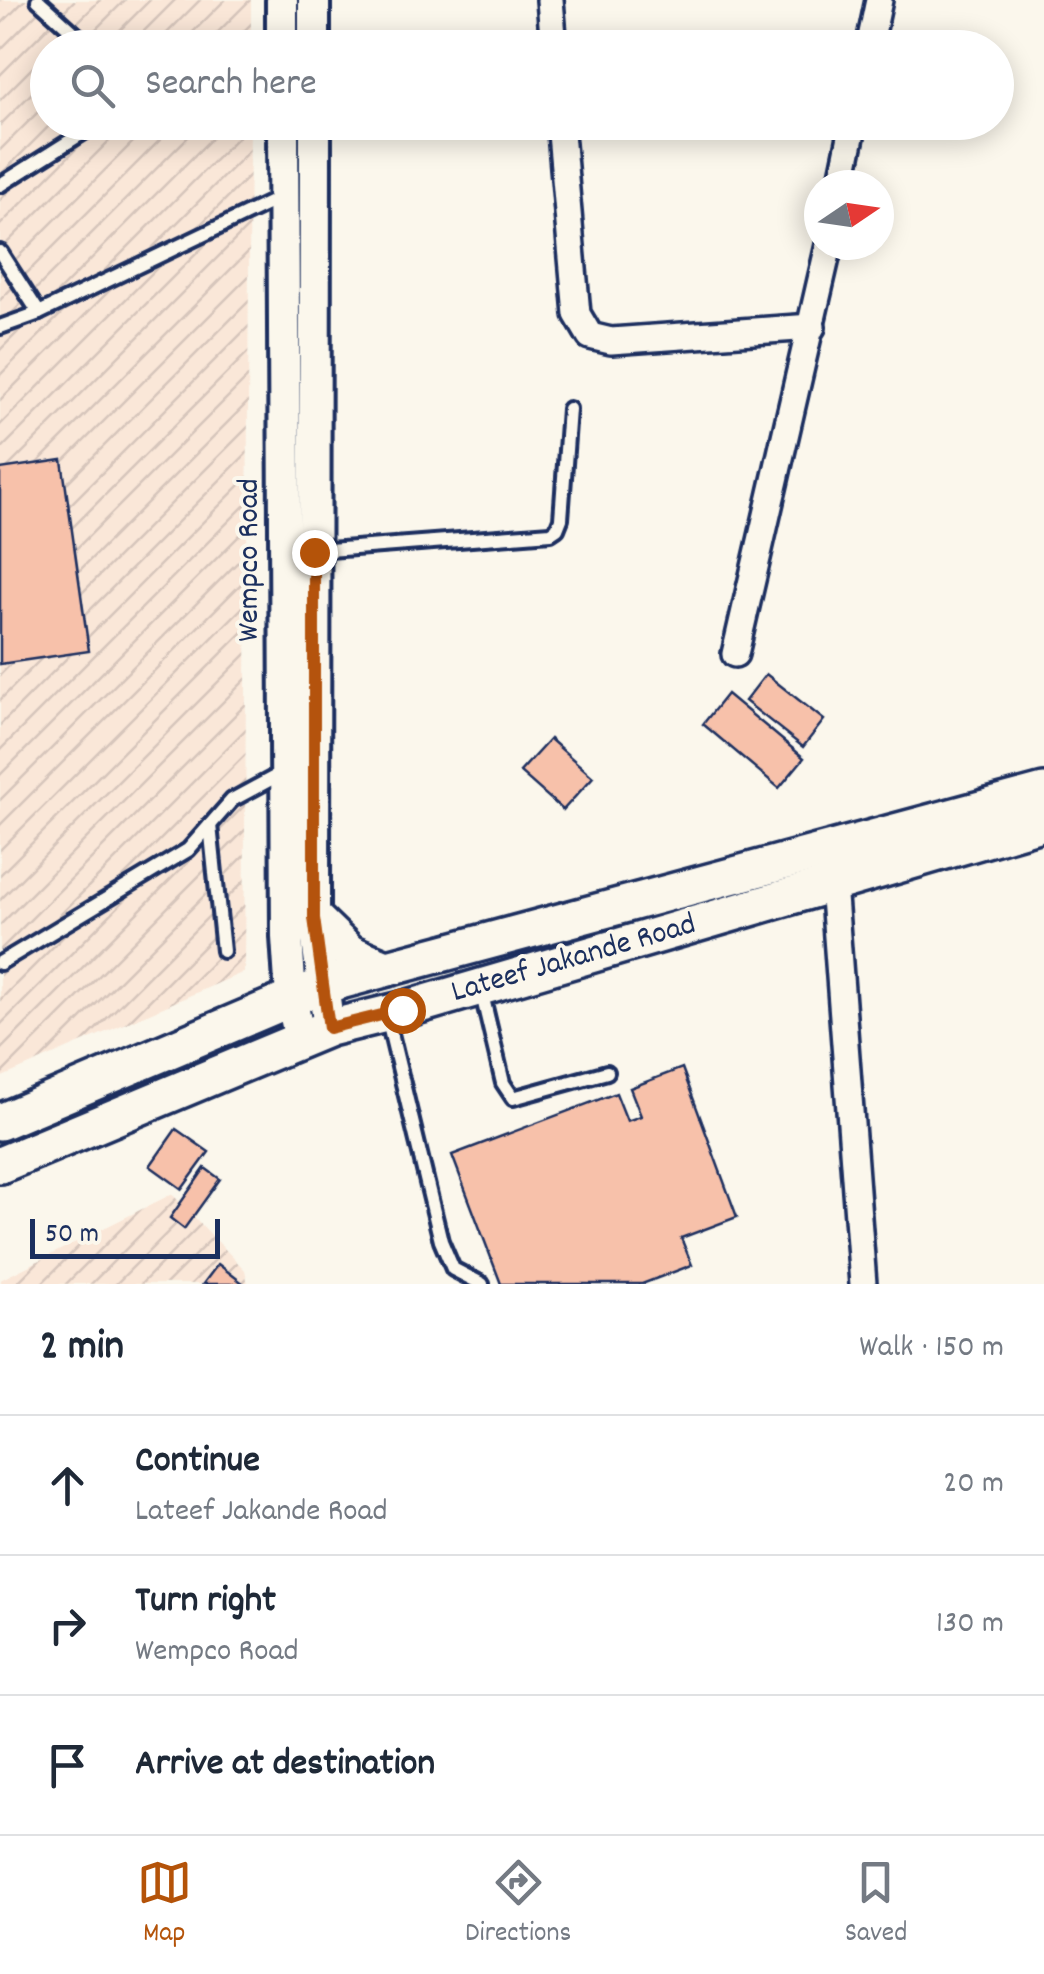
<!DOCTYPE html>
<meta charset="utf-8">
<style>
:root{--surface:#fff;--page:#f6f6f7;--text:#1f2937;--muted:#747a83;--line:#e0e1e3;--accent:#b45309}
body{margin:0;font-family:Dekko,sans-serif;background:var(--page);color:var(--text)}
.compass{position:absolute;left:804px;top:170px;width:90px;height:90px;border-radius:50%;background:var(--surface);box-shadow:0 5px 25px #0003;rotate:77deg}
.scale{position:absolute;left:30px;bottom:25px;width:190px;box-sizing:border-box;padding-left:10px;border:5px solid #1b2f5e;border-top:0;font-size:28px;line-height:35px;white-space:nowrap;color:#1b2f5e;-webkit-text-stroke:8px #fbf7ec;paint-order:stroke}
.stop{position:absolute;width:30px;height:30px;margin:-22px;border:8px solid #b45309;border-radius:50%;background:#fff}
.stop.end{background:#b45309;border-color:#fff;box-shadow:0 2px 10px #0008}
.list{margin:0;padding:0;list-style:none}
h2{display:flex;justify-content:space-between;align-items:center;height:130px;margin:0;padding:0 40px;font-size:42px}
h2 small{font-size:32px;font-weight:400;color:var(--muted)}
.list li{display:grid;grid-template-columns:65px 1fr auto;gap:30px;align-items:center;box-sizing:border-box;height:140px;padding:0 40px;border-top:2px solid var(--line)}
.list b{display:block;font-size:38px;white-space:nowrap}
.list p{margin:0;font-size:32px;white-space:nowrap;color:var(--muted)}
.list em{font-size:32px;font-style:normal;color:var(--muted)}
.icon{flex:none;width:55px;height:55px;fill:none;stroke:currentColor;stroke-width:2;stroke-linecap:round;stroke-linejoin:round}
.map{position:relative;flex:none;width:1044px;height:1284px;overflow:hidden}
.search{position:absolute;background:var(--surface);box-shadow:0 5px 25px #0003;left:30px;right:30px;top:30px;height:110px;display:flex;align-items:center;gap:25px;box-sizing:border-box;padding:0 35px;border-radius:55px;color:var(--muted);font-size:38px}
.sheet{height:550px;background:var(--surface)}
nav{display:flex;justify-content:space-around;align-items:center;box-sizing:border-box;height:140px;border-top:2px solid var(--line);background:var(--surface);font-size:28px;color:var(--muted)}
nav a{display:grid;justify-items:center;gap:5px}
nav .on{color:var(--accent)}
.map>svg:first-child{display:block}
.industrial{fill:url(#industrial-furrows)}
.building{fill:#f7c1aa;stroke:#1b2f5e;stroke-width:2.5}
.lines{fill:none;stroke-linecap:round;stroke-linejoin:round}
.service-casing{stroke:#1b2f5e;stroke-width:20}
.minor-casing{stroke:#1b2f5e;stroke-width:32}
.tertiary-casing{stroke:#1b2f5e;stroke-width:38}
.secondary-casing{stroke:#1b2f5e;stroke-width:42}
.service{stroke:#fbf7ec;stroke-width:12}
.minor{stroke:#fbf7ec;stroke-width:25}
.tertiary{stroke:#fbf7ec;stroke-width:30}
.secondary{stroke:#fbf7ec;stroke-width:35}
.route{stroke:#b45309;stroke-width:12}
.labels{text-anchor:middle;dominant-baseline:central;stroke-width:8;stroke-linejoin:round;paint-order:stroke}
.street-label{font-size:32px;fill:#1b2f5e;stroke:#fbf7ec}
</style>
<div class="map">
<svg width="1044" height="1284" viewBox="0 0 1044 1284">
<defs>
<pattern id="industrial-furrows" width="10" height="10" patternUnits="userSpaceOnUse" patternTransform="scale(2.5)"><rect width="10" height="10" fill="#fae7d8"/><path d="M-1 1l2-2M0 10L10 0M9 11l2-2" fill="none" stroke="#d6c6bc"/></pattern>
</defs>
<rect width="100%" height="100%" fill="#fbf7ec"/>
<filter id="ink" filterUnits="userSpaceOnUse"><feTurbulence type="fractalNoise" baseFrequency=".01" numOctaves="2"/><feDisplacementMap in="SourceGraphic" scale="20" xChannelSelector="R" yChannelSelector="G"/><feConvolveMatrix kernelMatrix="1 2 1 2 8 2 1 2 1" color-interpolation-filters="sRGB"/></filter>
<g filter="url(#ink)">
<!-- industrial -->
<g class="industrial">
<polygon points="0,0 251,0 251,47 48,48 48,122 250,123 244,972 0,1078"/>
<polygon points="172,1194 245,1270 248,1284 0,1284 0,1280"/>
</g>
<!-- building -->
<g class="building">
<polygon points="62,460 89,651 0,664 0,469"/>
<polygon points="766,674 824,720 803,747 745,701"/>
<polygon points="727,694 804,758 779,788 703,724"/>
<polygon points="550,739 593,777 563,810 520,772"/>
<polygon points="682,1068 737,1217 681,1238 692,1265 642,1284 501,1284 452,1155 616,1093 627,1121 641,1116 630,1088"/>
<polygon points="176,1129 209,1152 182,1189 150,1166"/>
<polygon points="205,1168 220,1179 184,1229 170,1218"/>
<polygon points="218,1264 244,1284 203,1284"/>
</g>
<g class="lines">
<defs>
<g id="service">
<polyline points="38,0 91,48"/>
<polyline points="0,185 100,122"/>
<polyline points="0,252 39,313"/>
<polyline points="0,327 39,313 282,197"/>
<polyline points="316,551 551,533 557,529 561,519 569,409"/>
<polyline points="210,825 223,951"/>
<polyline points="0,963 188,850 232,800 284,772"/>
<polyline points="481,990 503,1083 513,1098 607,1072"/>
<polyline points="387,1017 441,1241 453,1269 482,1284"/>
</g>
<g id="minor">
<polyline points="550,0 554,48"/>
<polyline points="869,48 879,0"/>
<polyline points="560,122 577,314 590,336 611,341 812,327"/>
<polyline points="841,185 854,122"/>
<polyline points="735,654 829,245"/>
<polyline points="832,870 863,1284"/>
</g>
<g id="tertiary">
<polyline points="282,0 282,48"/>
<polyline points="314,0 314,48"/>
<polyline points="283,122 287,937 291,997 300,1040"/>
<polyline points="315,122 314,918 329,1028"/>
</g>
<g id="secondary">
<polyline points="314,918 350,953 386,968"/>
<polyline points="0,1122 321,986 1044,792"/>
<polyline points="0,1165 329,1028 402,1010 1044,822"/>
</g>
</defs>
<!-- service casing -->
<use href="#service" class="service-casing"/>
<!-- minor casing -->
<use href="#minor" class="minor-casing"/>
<!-- tertiary casing -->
<use href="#tertiary" class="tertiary-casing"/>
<!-- secondary casing -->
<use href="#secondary" class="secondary-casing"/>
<!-- service -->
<use href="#service" class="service"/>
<!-- minor -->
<use href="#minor" class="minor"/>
<!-- tertiary -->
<use href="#tertiary" class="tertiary"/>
<!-- secondary -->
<use href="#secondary" class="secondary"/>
</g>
</g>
<g class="lines" filter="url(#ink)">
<!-- route -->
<polyline class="route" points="314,552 314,918 329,1028 402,1010"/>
</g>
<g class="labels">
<!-- street labels -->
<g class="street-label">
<text transform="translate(251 560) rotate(-90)">Wempco Road</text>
<text transform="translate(574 960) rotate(-16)">Lateef Jakande Road</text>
</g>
</g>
</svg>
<svg class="compass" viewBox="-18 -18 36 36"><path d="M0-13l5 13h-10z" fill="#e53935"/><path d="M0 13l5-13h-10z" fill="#747a83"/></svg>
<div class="scale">50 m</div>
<div class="stop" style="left:402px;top:1010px"></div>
<div class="stop end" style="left:314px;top:552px"></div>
<div class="search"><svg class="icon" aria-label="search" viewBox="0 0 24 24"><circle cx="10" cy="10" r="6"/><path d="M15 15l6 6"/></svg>Search here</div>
</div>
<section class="sheet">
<h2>2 min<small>Walk · 150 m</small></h2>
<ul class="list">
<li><svg class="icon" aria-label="ahead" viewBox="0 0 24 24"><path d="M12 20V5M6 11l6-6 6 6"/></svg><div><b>Continue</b><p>Lateef Jakande Road</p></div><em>20 m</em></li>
<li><svg class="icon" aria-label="right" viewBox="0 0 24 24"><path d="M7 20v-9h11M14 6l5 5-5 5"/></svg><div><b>Turn right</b><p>Wempco Road</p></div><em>130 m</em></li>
<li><svg class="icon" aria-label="arrive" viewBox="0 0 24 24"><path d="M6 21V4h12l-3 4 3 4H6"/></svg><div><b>Arrive at destination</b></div></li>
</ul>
</section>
<nav>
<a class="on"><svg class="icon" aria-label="map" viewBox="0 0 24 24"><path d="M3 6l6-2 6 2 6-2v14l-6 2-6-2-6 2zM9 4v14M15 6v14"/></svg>Map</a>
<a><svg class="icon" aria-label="directions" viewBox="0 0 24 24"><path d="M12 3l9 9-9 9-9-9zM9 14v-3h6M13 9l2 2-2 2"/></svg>Directions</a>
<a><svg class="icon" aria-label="saved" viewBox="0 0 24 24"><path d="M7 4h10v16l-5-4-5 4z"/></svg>Saved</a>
</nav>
